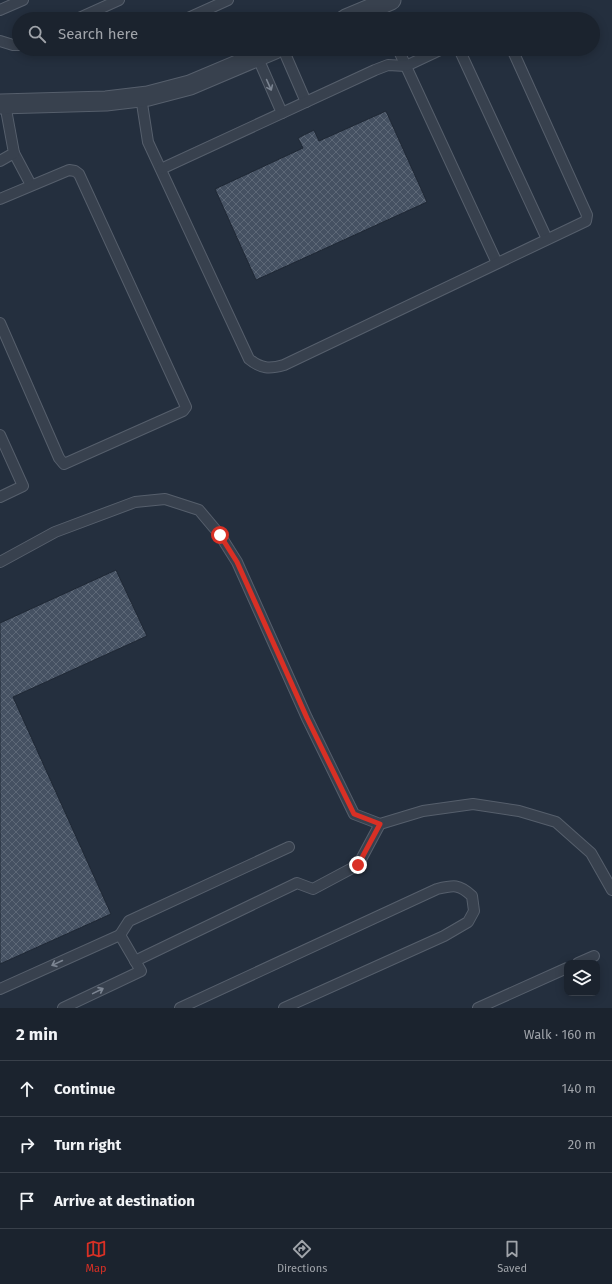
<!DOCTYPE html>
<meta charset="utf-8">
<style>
:root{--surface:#1b232e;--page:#282f3a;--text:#f1f3f6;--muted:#a0a4aa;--line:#39404a;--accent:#d93025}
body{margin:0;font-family:"Fira Sans",sans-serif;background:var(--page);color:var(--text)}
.controls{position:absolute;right:12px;bottom:12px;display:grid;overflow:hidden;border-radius:8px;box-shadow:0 2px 10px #0003}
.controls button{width:36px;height:36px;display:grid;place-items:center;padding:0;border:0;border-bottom:1px solid var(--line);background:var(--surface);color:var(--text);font:20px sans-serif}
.stop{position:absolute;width:12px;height:12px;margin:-9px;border:3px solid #d93025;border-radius:50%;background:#fff}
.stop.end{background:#d93025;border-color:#fff;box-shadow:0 1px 4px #0008}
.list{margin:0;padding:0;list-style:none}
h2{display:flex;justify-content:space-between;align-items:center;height:52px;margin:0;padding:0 16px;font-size:17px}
h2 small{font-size:13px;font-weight:400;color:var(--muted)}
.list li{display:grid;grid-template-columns:26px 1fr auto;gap:12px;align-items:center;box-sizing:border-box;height:56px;padding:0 16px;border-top:1px solid var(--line)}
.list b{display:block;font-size:15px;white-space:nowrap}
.list em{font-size:13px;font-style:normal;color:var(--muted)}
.icon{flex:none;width:22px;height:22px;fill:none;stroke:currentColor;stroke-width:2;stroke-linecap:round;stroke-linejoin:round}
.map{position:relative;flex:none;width:612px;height:1008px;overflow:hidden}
.search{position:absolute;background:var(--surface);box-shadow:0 2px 10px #0003;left:12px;right:12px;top:12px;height:44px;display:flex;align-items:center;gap:10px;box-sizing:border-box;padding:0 14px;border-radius:22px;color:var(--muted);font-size:15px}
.sheet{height:220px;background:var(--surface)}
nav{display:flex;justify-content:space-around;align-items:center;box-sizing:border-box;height:56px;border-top:1px solid var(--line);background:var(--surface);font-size:11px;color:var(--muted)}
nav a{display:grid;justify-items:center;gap:2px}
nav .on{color:var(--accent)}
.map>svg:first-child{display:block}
.building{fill:url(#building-cross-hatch);stroke:#1f2835}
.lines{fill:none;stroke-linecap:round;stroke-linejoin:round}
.lane-casing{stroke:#565f6c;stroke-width:12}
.street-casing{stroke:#565f6c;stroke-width:21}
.lane{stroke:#38414e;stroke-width:10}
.street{stroke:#38414e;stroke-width:19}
.oneway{stroke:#7c8592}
.route{stroke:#d93025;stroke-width:5}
</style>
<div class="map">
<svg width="612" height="1008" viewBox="0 0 612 1008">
<defs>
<pattern id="building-cross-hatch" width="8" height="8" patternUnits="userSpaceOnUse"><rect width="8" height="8" fill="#455162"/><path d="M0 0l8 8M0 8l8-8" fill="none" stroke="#5d6877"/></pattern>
</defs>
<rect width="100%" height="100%" fill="#242f3e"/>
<!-- building -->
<g class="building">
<polygon points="386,111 427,202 256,280 215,189 303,148 298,138 314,130 319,141"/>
<polygon points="116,570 147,636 13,697 111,914 0,964 0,623"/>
</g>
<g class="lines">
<defs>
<g id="lane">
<polyline points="379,5 385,19"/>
<polyline points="0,10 23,0"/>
<polyline points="77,19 119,0"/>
<polyline points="186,19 228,0"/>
<polyline points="0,41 13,45 19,45"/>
<polyline points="283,49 306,102"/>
<polyline points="398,49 497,263"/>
<polyline points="459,49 547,239"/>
<polyline points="257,56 282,113"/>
<path d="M141,97L148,142L249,359C261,369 270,369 284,365L586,221L587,215L512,49"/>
<polyline points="14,153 31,185"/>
<polyline points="0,161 14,153 5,104"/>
<polyline points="161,169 375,70 388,65 406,66 442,49"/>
<polyline points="0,199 69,170 75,171 79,174 186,407 183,411 64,464 59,458 0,323"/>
<polyline points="0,435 23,486 0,497"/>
<polyline points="0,562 55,532 135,502 165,499 199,510 220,535 237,562 307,718 354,814 380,824 423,811 473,804 519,811 556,822 591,853 612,890"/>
<polyline points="120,935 129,921 289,847"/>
<polyline points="135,961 297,883 313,889 358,865 380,824"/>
<polyline points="578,963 594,956"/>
<polyline points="0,989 120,935 141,971 63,1008"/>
<path d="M180,1008L437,889C454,885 459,884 472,896L474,911L468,922L444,936L284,1008"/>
<polyline points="478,1008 567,968"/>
</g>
<g id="street">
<polyline points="346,19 391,0"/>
<polyline points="0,104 106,101 148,96 190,85 275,49"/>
</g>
</defs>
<!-- lane casing -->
<use href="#lane" class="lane-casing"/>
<!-- street casing -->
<use href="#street" class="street-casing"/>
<!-- lane -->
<use href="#lane" class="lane"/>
<!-- street -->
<use href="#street" class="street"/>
</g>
<!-- one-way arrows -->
<defs><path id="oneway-shaft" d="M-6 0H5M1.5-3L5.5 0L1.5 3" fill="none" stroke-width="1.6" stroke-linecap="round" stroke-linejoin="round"/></defs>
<g class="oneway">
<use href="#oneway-shaft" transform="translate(269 85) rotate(66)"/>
<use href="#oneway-shaft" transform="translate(57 963) rotate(155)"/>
<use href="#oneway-shaft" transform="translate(98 991) rotate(-26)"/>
</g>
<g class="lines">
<!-- route -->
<polyline class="route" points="220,535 237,562 307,718 354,814 380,824 358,865"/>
</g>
</svg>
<div class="controls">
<button><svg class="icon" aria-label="layers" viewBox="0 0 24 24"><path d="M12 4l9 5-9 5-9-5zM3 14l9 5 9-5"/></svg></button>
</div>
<div class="stop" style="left:220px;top:535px"></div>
<div class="stop end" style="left:358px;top:865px"></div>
<div class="search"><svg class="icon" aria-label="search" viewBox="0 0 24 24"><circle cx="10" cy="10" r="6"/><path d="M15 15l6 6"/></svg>Search here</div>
</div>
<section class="sheet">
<h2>2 min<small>Walk · 160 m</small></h2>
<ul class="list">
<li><svg class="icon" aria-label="ahead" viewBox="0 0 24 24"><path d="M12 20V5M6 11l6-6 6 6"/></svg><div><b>Continue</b></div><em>140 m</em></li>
<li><svg class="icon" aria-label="right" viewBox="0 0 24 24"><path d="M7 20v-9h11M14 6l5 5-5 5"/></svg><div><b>Turn right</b></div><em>20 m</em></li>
<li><svg class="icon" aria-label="arrive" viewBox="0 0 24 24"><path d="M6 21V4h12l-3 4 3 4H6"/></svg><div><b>Arrive at destination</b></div></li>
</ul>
</section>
<nav>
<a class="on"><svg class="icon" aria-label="map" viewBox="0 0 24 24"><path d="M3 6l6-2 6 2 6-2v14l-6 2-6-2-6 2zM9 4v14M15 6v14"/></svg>Map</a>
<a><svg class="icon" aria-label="directions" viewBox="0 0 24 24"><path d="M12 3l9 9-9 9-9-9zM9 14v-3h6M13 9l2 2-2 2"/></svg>Directions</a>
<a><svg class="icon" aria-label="saved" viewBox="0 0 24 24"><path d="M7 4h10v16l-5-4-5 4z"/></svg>Saved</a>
</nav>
